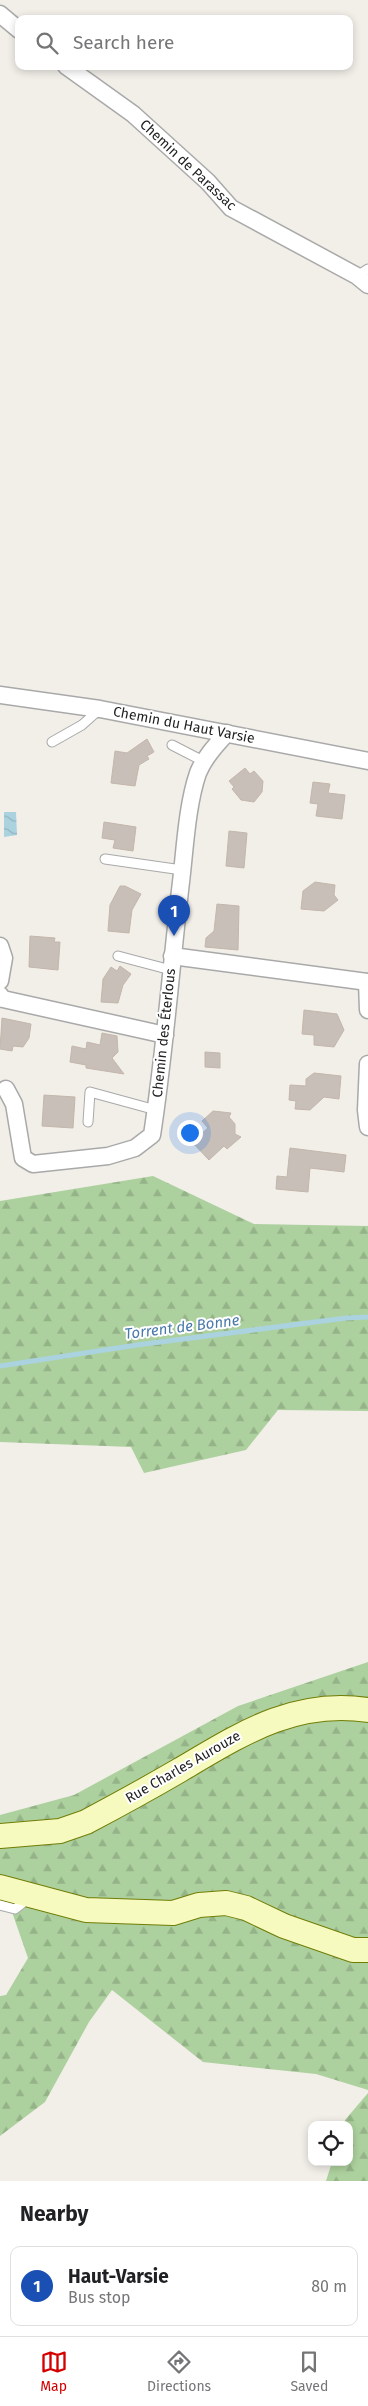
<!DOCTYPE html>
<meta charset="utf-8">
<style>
:root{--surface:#fff;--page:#f2f2f2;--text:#202124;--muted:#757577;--line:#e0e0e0;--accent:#d40000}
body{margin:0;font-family:"Fira Sans",sans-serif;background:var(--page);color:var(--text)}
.controls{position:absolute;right:15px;bottom:15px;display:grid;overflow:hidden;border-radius:10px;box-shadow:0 2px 8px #0003}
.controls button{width:45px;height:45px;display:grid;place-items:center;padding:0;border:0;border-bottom:1px solid var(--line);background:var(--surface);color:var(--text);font:25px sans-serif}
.you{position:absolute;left:189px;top:1132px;width:18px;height:18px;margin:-12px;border:4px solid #fff;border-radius:50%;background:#1a73e8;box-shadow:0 0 0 8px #1a73e833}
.badge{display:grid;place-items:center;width:32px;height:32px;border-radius:50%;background:var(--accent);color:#fff;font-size:16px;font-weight:700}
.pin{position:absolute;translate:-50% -41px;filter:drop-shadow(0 1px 2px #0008)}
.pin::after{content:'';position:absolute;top:26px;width:18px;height:15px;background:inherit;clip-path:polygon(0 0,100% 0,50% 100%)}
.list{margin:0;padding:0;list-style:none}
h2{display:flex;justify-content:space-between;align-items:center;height:65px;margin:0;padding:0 20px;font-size:21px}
h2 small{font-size:16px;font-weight:400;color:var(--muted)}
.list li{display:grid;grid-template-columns:32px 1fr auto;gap:15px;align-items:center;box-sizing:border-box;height:80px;margin:0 10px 10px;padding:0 10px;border:1px solid var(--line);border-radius:10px}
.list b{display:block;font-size:19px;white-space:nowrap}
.list p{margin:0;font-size:16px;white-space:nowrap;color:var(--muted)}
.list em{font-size:16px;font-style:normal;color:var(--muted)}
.icon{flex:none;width:28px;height:28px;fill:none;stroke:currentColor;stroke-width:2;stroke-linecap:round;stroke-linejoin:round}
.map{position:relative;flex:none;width:368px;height:2181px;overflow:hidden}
.search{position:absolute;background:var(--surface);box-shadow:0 2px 8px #0003;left:15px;right:15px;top:15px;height:55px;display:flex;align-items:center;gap:12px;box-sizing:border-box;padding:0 18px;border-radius:10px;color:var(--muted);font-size:19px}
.sheet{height:155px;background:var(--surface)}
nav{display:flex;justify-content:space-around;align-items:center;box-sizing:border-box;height:70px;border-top:1px solid var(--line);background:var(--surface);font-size:14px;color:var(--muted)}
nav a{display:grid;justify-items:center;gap:2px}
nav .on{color:var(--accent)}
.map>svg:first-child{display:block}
.forest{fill:url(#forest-firs)}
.water{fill:url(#water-waves)}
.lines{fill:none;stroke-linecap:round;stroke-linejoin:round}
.stream{stroke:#aad3df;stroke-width:5}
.building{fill:#c7bfb8;stroke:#c4b6ab}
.lane-casing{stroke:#a9a9a9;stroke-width:11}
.street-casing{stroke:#a9a9a9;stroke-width:19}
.secondary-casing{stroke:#707d05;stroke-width:26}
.lane{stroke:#fff;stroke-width:9}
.street{stroke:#fff;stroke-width:16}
.secondary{stroke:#f7fabf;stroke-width:24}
.labels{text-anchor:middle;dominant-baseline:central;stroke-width:4;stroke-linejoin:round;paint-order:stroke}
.street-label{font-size:14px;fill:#222;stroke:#fff}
.water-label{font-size:15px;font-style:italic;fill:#4a7aab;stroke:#fff}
</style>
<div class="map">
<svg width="368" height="2181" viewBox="0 0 368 2181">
<defs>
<pattern id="forest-firs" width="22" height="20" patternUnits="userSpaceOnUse" patternTransform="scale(1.25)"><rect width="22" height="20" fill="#add19e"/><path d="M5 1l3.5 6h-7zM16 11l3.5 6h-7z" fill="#95b388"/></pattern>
<pattern id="water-waves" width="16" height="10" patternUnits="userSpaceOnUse" patternTransform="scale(1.25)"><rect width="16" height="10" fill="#aad3df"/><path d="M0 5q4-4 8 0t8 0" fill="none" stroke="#92b5bf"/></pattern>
</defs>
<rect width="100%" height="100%" fill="#f2efe9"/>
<!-- forest -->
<g class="forest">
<polygon points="153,1176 254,1224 368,1226 368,1411 278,1410 246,1450 144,1473 131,1447 0,1442 0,1201"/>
<polygon points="368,1662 368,2090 316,2074 203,2062 112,1990 89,2022 45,2102 0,2136 0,1996 6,1995 28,1958 12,1912 0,1911 0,1815 74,1795 238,1706"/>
<polygon points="368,2093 368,2181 326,2181 332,2162 349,2162 349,2125 344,2125 345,2120"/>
</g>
<!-- water -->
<polygon class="water" points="4,812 16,812 17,835 4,837"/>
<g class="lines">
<!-- stream -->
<polyline class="stream" points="0,1366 137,1345 346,1318 368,1317"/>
</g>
<!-- building -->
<g class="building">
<polygon points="147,739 154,752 147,756 149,759 139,765 135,786 111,783 115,751 127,753"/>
<polygon points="245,768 250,774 254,771 263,781 262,792 254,802 241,800 232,789 234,787 229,781"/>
<polygon points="313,782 330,784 328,793 345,795 342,819 316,816 318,804 310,803"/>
<polygon points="104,822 136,827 133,851 113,848 115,840 102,838"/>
<polygon points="229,831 247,833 244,868 226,866"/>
<polygon points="315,882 335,885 334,895 338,900 324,911 301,909 303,891"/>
<polygon points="120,886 125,886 141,894 132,910 129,933 108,931 110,905"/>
<polygon points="217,904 239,906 238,950 205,947 206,938 214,931"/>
<polygon points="30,936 55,938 54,942 60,942 58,970 29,967"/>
<polygon points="120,966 131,974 123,985 118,1003 101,1002 103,979 111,967 117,971"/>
<polygon points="304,1010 337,1014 344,1030 334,1047 314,1045 314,1035 302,1034"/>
<polygon points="2,1018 31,1024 29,1038 23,1047 13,1046 12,1051 0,1049"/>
<polygon points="102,1033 117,1036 118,1052 112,1058 124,1074 86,1068 86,1065 70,1062 72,1046 86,1049 87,1042 100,1045"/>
<polygon points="205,1052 220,1053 220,1068 205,1067"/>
<polygon points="314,1073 341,1076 339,1099 324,1097 310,1110 295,1109 296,1101 289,1100 290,1085 306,1086 306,1079"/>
<polygon points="44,1095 75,1097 73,1128 42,1126"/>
<polygon points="213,1111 231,1113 229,1117 235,1124 235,1134 241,1137 227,1149 224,1146 209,1160 192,1142 208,1128 202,1121"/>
<polygon points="290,1148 346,1155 344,1172 310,1168 308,1192 276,1189 277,1176 287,1177"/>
</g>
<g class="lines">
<defs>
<g id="lane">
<polyline points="357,276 368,269"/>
<polyline points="52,742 82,725 100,709"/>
<polyline points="172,745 205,762"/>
<polyline points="105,859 182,870"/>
<polyline points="118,956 171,970"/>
<polyline points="88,1122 90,1092 156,1110"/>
<polyline points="0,1905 15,1909 29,1898"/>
</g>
<g id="street">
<polyline points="0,14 19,30"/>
<polyline points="66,66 133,114 208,182 231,208 357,276 368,285"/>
<polyline points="0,695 100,709 368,761"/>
<polyline points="0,946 4,958 0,981"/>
<polyline points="172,956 368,982"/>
<polyline points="367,982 368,1010"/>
<polyline points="0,995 3,999 165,1035"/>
<polyline points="368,1064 366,1110 368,1127"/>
<path d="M6,1089L14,1104L23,1158L33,1164L108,1156L135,1148L152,1135C165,1051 171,966 181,882C185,848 187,805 198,773C204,758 216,745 227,733"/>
</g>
<g id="secondary">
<path d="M0,1836L60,1831L86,1822C118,1805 149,1788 180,1770C241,1734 294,1699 368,1710"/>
<polyline points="0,1887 86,1910 173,1913 199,1905 226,1903 246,1908 284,1926 353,1950 368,1950"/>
</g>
</defs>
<!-- lane casing -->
<use href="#lane" class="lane-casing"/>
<!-- street casing -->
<use href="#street" class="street-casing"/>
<!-- secondary casing -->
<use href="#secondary" class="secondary-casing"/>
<!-- lane -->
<use href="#lane" class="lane"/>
<!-- street -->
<use href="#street" class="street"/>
<!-- secondary -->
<use href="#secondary" class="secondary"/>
</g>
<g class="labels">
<!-- street labels -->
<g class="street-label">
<text transform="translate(188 165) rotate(43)">Chemin de Parassac</text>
<text transform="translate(184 725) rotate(11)">Chemin du Haut Varsie</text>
<text transform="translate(164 1033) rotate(-84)">Chemin des Éterlous</text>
<text transform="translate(183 1767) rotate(-30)">Rue Charles Aurouze</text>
</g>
<!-- water labels -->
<g class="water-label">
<text transform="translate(182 1327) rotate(-7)">Torrent de Bonne</text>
</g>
</g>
</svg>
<div class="controls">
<button><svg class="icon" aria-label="locate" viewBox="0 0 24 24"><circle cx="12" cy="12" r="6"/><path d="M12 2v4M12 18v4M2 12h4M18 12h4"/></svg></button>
</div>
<div class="you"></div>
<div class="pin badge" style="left:174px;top:936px;background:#1a4fb4">1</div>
<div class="search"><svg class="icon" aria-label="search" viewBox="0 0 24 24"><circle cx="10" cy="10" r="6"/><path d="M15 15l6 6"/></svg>Search here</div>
</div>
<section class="sheet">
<h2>Nearby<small></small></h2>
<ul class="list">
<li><span class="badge" style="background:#1a4fb4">1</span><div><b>Haut-Varsie</b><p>Bus stop</p></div><em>80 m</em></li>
</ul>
</section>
<nav>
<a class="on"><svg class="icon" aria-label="map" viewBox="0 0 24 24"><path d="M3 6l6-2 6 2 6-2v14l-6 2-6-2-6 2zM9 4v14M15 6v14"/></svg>Map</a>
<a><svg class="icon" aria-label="directions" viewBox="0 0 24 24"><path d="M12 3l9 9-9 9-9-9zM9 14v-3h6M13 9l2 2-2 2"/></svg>Directions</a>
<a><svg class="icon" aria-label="saved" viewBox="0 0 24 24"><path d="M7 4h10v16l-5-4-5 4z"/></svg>Saved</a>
</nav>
